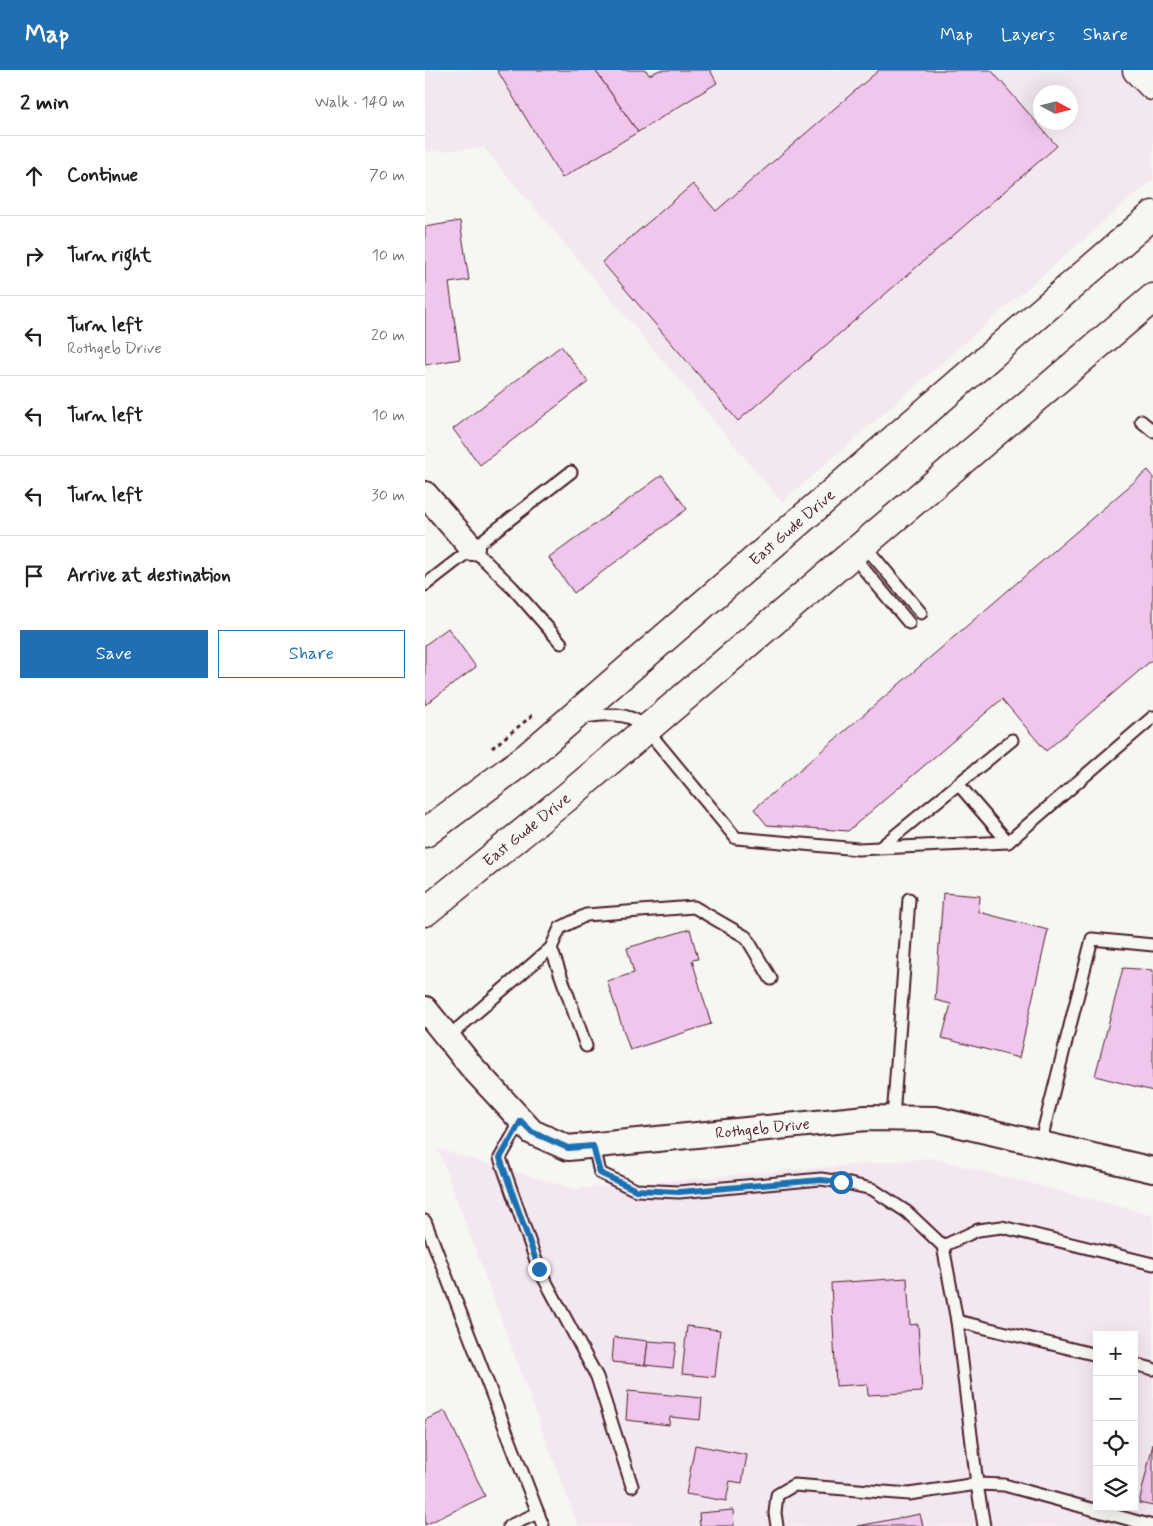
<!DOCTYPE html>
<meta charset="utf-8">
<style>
:root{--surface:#fff;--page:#f6f6f6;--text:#202124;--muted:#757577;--line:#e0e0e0;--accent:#1f6fb2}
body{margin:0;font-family:Mynerve,sans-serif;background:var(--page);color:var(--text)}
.controls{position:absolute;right:15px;bottom:15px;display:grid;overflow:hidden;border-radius:0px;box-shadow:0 5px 20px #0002}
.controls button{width:45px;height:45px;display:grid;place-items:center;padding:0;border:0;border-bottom:1px solid var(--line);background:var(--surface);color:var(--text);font:25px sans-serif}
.compass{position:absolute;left:608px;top:15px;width:45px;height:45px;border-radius:50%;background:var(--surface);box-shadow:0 5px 20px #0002;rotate:97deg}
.stop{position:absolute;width:15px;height:15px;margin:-11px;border:4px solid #1f6fb2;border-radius:50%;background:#fff}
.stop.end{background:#1f6fb2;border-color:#fff;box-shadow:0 1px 5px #0008}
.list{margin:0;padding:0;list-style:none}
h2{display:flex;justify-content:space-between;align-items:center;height:65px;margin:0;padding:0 20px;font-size:21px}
h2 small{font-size:16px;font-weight:400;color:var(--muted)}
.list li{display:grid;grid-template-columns:32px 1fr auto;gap:15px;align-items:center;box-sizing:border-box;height:80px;padding:0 20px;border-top:1px solid var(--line)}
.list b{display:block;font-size:19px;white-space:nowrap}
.list p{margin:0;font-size:16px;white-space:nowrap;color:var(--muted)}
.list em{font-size:16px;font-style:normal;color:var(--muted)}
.actions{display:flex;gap:10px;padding:15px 20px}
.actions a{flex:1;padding:11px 0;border:1px solid var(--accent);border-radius:0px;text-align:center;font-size:18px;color:var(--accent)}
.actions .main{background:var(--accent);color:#fff}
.icon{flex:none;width:28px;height:28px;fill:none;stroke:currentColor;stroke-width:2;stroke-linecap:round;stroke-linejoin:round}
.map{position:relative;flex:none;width:728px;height:1456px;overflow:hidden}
header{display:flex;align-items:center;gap:30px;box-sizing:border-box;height:70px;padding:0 25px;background:var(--accent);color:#fff}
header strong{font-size:24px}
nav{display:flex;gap:28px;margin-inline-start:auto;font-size:18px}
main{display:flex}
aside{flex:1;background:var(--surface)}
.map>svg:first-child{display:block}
.built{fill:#f4e8f0;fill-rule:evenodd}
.building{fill:#f1c6ed;stroke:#4a1f2b}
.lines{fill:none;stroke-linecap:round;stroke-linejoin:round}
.service-casing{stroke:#4a1f2b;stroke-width:15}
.minor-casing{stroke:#4a1f2b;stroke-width:28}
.tertiary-casing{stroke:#4a1f2b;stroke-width:31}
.secondary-casing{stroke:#4a1f2b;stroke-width:31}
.path{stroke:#4a1f2b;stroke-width:3;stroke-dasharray:4 4;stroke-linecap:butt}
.service{stroke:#f6f6f2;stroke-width:11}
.minor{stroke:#f6f6f2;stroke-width:24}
.tertiary{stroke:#f6f6f2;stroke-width:28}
.secondary{stroke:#f6f6f2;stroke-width:28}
.route{stroke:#1f6fb2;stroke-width:6}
.labels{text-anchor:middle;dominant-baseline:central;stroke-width:5;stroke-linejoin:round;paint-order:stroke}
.street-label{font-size:16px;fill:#4a1f2b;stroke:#f6f6f2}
</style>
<header>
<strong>Map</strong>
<nav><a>Map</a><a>Layers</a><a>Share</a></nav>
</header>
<main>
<aside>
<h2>2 min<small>Walk · 140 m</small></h2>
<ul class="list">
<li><svg class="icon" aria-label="ahead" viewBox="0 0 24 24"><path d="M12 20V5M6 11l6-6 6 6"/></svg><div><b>Continue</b></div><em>70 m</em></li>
<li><svg class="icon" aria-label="right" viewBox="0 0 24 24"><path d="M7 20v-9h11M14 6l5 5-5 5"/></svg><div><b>Turn right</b></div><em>10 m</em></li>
<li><svg class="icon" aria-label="left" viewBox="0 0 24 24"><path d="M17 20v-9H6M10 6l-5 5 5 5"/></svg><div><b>Turn left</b><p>Rothgeb Drive</p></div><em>20 m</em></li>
<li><svg class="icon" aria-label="left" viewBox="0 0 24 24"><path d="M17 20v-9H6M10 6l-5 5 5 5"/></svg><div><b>Turn left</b></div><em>10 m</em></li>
<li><svg class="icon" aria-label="left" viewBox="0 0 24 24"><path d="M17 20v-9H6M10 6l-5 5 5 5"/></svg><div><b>Turn left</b></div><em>30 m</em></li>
<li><svg class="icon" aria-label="arrive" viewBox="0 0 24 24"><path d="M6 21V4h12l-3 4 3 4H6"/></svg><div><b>Arrive at destination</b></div></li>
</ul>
<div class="actions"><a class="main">Save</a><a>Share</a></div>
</aside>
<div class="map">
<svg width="728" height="1456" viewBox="0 0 728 1456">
<rect width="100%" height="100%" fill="#f6f6f2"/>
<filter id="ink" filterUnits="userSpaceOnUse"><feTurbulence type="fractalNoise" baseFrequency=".02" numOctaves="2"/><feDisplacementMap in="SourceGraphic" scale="10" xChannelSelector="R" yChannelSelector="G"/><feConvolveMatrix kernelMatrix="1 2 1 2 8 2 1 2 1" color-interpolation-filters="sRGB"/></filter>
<g filter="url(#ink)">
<!-- built -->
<g class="built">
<path d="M0,0H728V109L357,432L59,78L0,82ZM616,22H646V52H616Z"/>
<path d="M13,1079L149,1119L506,1088L728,1145V1456H153ZM672,1265H709V1437H672Z"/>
</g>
<!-- building -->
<g class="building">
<polygon points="72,0 170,0 213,62 137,108"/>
<polygon points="170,0 221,0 224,5 235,0 285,0 292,13 213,62"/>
<polygon points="454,0 566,0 632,76 313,351 177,192 268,114 291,141"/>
<polygon points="35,151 44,210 24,213 35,289 0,295 0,157"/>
<polygon points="136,276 163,312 55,395 28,359"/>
<polygon points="723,400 728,406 728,589 621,681 577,629 423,761 342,755 329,739"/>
<polygon points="237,405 262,439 149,523 124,488"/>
<polygon points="23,558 51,597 0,635 0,575"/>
<polygon points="518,823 555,826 554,842 623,860 594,988 517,968 526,934 510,930"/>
<polygon points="265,859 273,889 267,890 286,954 205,980 182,911 209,903 202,878"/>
<polygon points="698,898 728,900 728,1021 670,1006"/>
<polygon points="482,1208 485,1255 493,1254 497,1322 443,1325 442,1314 411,1316 406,1213"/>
<polygon points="262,1256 295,1260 290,1307 257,1304"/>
<polygon points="189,1267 223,1271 220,1295 187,1292"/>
<polygon points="223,1271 251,1273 248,1298 220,1295"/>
<polygon points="203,1321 277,1328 275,1350 245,1347 244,1355 201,1350"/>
<polygon points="20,1341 60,1426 0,1455 0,1350"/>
<polygon points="728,1374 728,1436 714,1433"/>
<polygon points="270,1375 322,1385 317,1413 305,1411 301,1431 261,1424"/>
<polygon points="308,1440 309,1456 275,1456 274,1443"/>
<polygon points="495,1444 498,1456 433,1456"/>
</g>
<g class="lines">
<defs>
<g id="service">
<polyline points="716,351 728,361"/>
<polyline points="439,475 496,543"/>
<polyline points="47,478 87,517 136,573"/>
<polyline points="427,485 484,553"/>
<polyline points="0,515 146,402"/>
<path d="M158,647C179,645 198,641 217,654L311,768L433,779L583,772L728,647"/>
<polyline points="534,715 583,772"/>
<polyline points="456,777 587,670"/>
<polyline points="126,878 161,976"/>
<polyline points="22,968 126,878 135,858 161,845 269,837 321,867 346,909"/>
<polyline points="468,1048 484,829"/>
<polyline points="96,1051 75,1088 114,1199 172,1307 207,1416"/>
<polyline points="615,1074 667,869 728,875"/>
<polyline points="169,1076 175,1103 211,1120 254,1122 396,1109 416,1112 447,1119 482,1142 518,1176 532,1251 552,1414 559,1456"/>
<polyline points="0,1151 118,1456"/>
<polyline points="518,1176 553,1160 577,1157 728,1194"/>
<polyline points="532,1251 672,1285"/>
<polyline points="709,1294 728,1299"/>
<polyline points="84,1456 113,1443"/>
<polyline points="352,1456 350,1443 352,1425 369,1415 484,1424 552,1414 579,1415 728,1456"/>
</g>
<g id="minor">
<polyline points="0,424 47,478"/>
<path id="s1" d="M0,939L46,996L107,1062L143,1078L441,1048L510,1049L728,1100"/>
</g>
<polyline id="tertiary" points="712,0 728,16"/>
<g id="secondary">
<path id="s2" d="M0,763L101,688L728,145"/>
<path id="s3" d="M0,842L142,727L728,228"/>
</g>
</defs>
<!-- service casing -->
<use href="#service" class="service-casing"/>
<!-- minor casing -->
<use href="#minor" class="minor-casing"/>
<!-- tertiary casing -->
<use href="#tertiary" class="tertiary-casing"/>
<!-- secondary casing -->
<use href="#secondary" class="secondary-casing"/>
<!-- path -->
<polyline class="path" points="67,678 109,644"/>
<!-- service -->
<use href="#service" class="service"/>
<!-- minor -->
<use href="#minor" class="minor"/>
<!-- tertiary -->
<use href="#tertiary" class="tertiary"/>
<!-- secondary -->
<use href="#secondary" class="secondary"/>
</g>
</g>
<g class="lines" filter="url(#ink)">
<!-- route -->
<polyline class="route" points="114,1199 75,1088 96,1051 107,1062 143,1078 168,1076 175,1103 211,1120 254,1122 396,1110 416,1112"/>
</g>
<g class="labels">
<!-- street labels -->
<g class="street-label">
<text stroke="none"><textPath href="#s2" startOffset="478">East Gude Drive</textPath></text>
<text stroke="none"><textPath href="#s3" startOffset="131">East Gude Drive</textPath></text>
<text stroke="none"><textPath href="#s1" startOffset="398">Rothgeb Drive</textPath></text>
</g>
</g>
</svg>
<div class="controls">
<button>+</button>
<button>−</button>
<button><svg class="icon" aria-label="locate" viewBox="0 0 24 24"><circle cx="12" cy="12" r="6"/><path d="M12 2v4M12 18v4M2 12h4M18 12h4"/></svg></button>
<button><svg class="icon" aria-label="layers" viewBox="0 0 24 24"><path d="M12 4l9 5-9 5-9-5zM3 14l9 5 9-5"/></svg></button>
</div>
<svg class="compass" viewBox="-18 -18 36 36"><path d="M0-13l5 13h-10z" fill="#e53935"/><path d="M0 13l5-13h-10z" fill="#757577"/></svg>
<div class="stop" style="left:416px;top:1112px"></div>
<div class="stop end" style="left:114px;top:1199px"></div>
</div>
</main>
